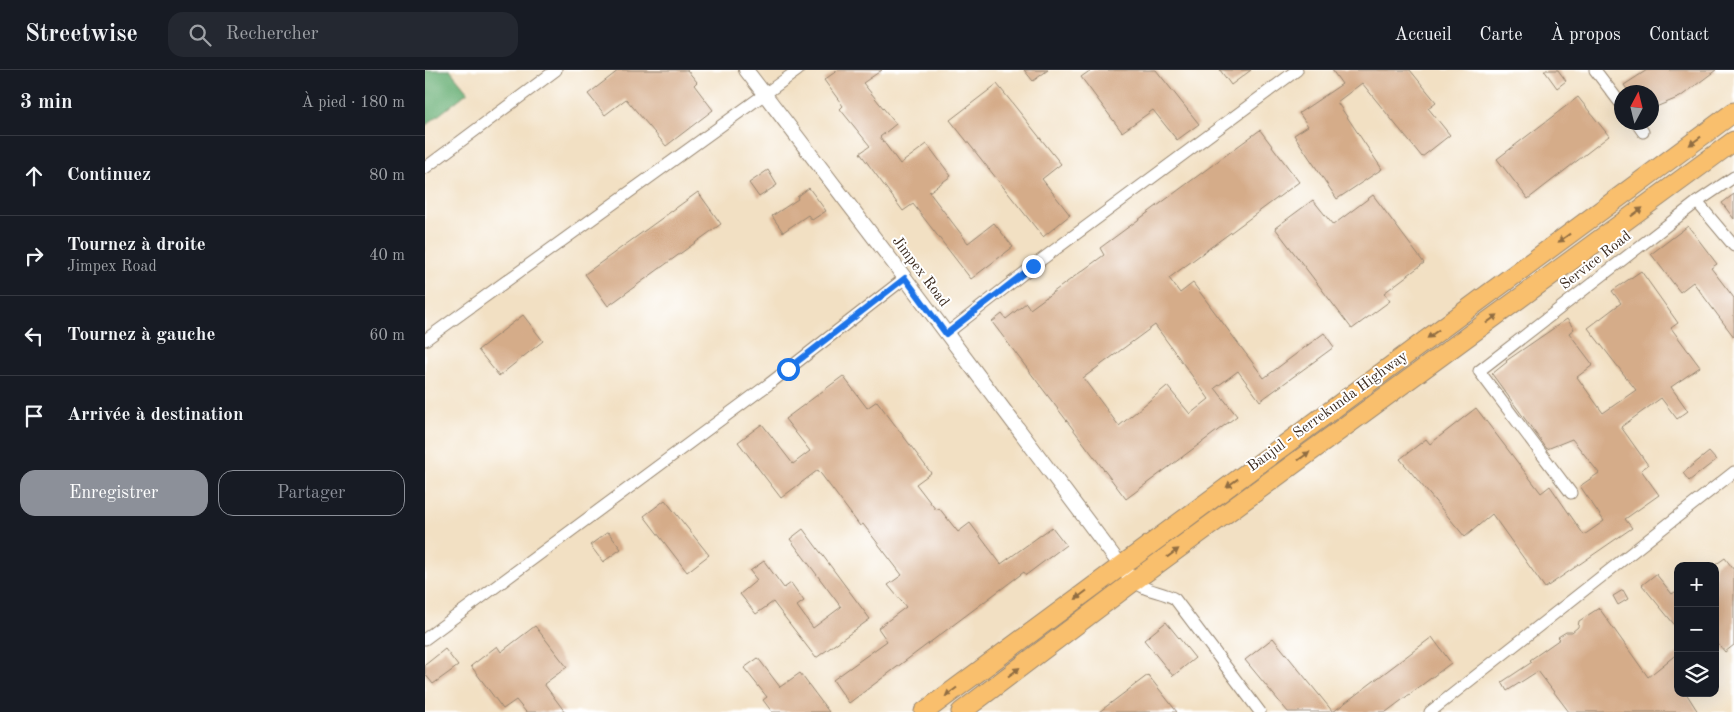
<!DOCTYPE html>
<html lang="fr">
<meta charset="utf-8">
<style>
:root{--surface:#171b24;--page:#242831;--text:#f1f3f6;--muted:#9ea1a6;--line:#363941;--accent:#8c9099}
body{margin:0;font-family:"Old Standard TT",serif;background:var(--page);color:var(--text)}
.controls{position:absolute;right:15px;bottom:15px;display:grid;overflow:hidden;border-radius:10px;box-shadow:0 5px 20px #0002}
.controls button{width:45px;height:45px;display:grid;place-items:center;padding:0;border:0;border-bottom:1px solid var(--line);background:var(--surface);color:var(--text);font:25px sans-serif}
.compass{position:absolute;left:1189px;top:15px;width:45px;height:45px;border-radius:50%;background:var(--surface);box-shadow:0 5px 20px #0002;rotate:7deg}
.stop{position:absolute;width:15px;height:15px;margin:-11px;border:4px solid #1a73e8;border-radius:50%;background:#fff}
.stop.end{background:#1a73e8;border-color:#fff;box-shadow:0 1px 5px #0008}
.list{margin:0;padding:0;list-style:none}
h2{display:flex;justify-content:space-between;align-items:center;height:65px;margin:0;padding:0 20px;font-size:21px}
h2 small{font-size:16px;font-weight:400;color:var(--muted)}
.list li{display:grid;grid-template-columns:32px 1fr auto;gap:15px;align-items:center;box-sizing:border-box;height:80px;padding:0 20px;border-top:1px solid var(--line)}
.list b{display:block;font-size:19px;white-space:nowrap}
.list p{margin:0;font-size:16px;white-space:nowrap;color:var(--muted)}
.list em{font-size:16px;font-style:normal;color:var(--muted)}
.actions{display:flex;gap:10px;padding:15px 20px}
.actions a{flex:1;padding:11px 0;border:1px solid var(--accent);border-radius:15px;text-align:center;font-size:18px;color:var(--accent)}
.actions .main{background:var(--accent);color:#fff}
.icon{flex:none;width:28px;height:28px;fill:none;stroke:currentColor;stroke-width:2;stroke-linecap:round;stroke-linejoin:round}
.map{position:relative;flex:none;width:1309px;height:642px;overflow:hidden}
header{display:flex;align-items:center;gap:30px;box-sizing:border-box;height:70px;padding:0 25px;background:var(--surface);border-bottom:1px solid var(--line)}
header strong{font-size:24px}
nav{display:flex;gap:28px;margin-inline-start:auto;font-size:18px}
.search{width:350px;height:45px;background:var(--page);display:flex;align-items:center;gap:12px;box-sizing:border-box;padding:0 18px;border-radius:15px;color:var(--muted);font-size:19px}
main{display:flex}
aside{flex:1;background:var(--surface)}
.map>svg:first-child{display:block}
.forest{fill:#68af74;stroke:#526c49}
.building{fill:#d5ac89;fill-rule:evenodd}
.lines{fill:none;stroke-linecap:round;stroke-linejoin:round}
.minor-casing{stroke:#968570;stroke-width:13}
.tertiary-casing{stroke:#968570;stroke-width:16}
.trunk-casing{stroke:#968570;stroke-width:21}
.minor{stroke:#fff;stroke-width:11}
.tertiary{stroke:#fff;stroke-width:14}
.trunk{stroke:#f9bf6d;stroke-width:19}
.oneway{fill:#906d42}
.route{stroke:#1a73e8;stroke-width:6}
.labels{text-anchor:middle;dominant-baseline:central;stroke-width:4;stroke-linejoin:round;paint-order:stroke}
.street-label{font-size:15px;fill:#3b2a1e;stroke:#fff}
</style>
<header>
<strong>Streetwise</strong>
<div class="search"><svg class="icon" aria-label="search" viewBox="0 0 24 24"><circle cx="10" cy="10" r="6"/><path d="M15 15l6 6"/></svg>Rechercher</div>
<nav><a>Accueil</a><a>Carte</a><a>À propos</a><a>Contact</a></nav>
</header>
<main>
<aside>
<h2>3 min<small>À pied · 180 m</small></h2>
<ul class="list">
<li><svg class="icon" aria-label="ahead" viewBox="0 0 24 24"><path d="M12 20V5M6 11l6-6 6 6"/></svg><div><b>Continuez</b></div><em>80 m</em></li>
<li><svg class="icon" aria-label="right" viewBox="0 0 24 24"><path d="M7 20v-9h11M14 6l5 5-5 5"/></svg><div><b>Tournez à droite</b><p>Jimpex Road</p></div><em>40 m</em></li>
<li><svg class="icon" aria-label="left" viewBox="0 0 24 24"><path d="M17 20v-9H6M10 6l-5 5 5 5"/></svg><div><b>Tournez à gauche</b></div><em>60 m</em></li>
<li><svg class="icon" aria-label="arrive" viewBox="0 0 24 24"><path d="M6 21V4h12l-3 4 3 4H6"/></svg><div><b>Arrivée à destination</b></div></li>
</ul>
<div class="actions"><a class="main">Enregistrer</a><a>Partager</a></div>
</aside>
<div class="map">
<svg width="1309" height="642" viewBox="0 0 1309 642">
<rect width="100%" height="100%" fill="#fff"/>
<filter id="ink" filterUnits="userSpaceOnUse"><feTurbulence type="fractalNoise" baseFrequency=".02" numOctaves="2"/><feDisplacementMap in="SourceGraphic" scale="10" xChannelSelector="R" yChannelSelector="G"/><feConvolveMatrix kernelMatrix="1 2 1 2 8 2 1 2 1" color-interpolation-filters="sRGB"/></filter>
<filter id="wash" filterUnits="userSpaceOnUse"><feTurbulence type="fractalNoise" baseFrequency=".0096" numOctaves="4" result="noise"/><feDisplacementMap in="SourceGraphic" scale="20" xChannelSelector="R" yChannelSelector="G"/><feGaussianBlur stdDeviation="1.12" result="paint"/><feColorMatrix in="noise" values="0 0 0 0 0 0 0 0 0 0 0 0 0 0 0 0 0 1.4 0 .05"/><feComposite in="paint" operator="in"/></filter>
<g filter="url(#wash)">
<rect width="100%" height="100%" fill="#f2e0c3"/>
<!-- forest -->
<polygon class="forest" points="0,0 25,0 43,22 0,56"/>
<g id="blocks">
<!-- building -->
<g class="building">
<polygon points="194,0 262,0 272,12 269,15 288,40 241,76 201,29 180,45 163,24"/>
<polygon points="413,0 457,0 438,13 471,54 455,67 475,94 502,74 526,106 504,122 543,173 569,153 588,177 546,209 488,134 478,141 435,83 445,76 415,39 418,36 399,10"/>
<polygon points="599,0 623,0 608,11"/>
<polygon points="666,0 731,0 774,54 752,70 728,40 697,62 656,7"/>
<polygon points="795,0 826,0 806,15"/>
<polygon points="907,0 985,0 1011,32 1003,38 1025,65 997,87 937,13 912,32 957,99 912,129 869,65 883,56 874,43 917,14"/>
<polygon points="1119,0 1133,0 1141,11 1132,18"/>
<polygon points="1222,0 1291,0 1255,27 1226,39 1226,22 1204,22 1199,15"/>
<polygon points="572,14 636,94 617,109 645,145 618,167 525,50"/>
<polygon points="1153,27 1184,66 1103,129 1072,89"/>
<path d="M835,60L874,112L744,208L755,223L768,213L839,308L899,263L909,277L835,331L813,301L790,318L812,346L701,429L567,252L577,244L581,249L601,233L605,239L679,185L675,178ZM730,255L784,329L765,344L742,316L694,356L658,308Z"/>
<polygon points="343,100 352,115 334,127 324,113"/>
<polygon points="384,118 401,141 387,150 383,145 358,162 347,146 373,129 372,127"/>
<polygon points="273,122 296,154 183,236 160,204"/>
<polygon points="1309,124 1309,149 1297,133"/>
<polygon points="948,125 999,193 959,223 965,231 927,259 850,158 888,130 908,155"/>
<polygon points="1263,156 1292,194 1286,198 1309,228 1309,267 1268,212 1255,222 1226,184"/>
<polygon points="1216,201 1253,253 1246,258 1275,297 1246,317 1263,341 1252,349 1236,328 1196,357 1223,395 1216,400 1234,425 1200,449 1207,458 1120,518 1067,444 1040,467 975,389 1001,369 1005,374 1051,338 1116,423 1125,416 1159,465 1179,451 1155,416 1174,403 1147,369 1122,379 1067,304 1082,292 1081,291 1142,249 1149,259 1144,263 1168,295 1152,307 1178,343 1211,320 1163,258 1196,233 1187,221"/>
<polygon points="98,245 118,271 74,306 53,280"/>
<polygon points="418,306 442,338 452,331 506,403 491,414 511,440 514,438 533,462 545,453 576,494 627,457 641,475 601,505 599,502 424,633 408,610 462,571 453,558 481,537 463,515 477,505 438,454 435,456 393,400 356,428 313,372 337,354 368,394 385,381 360,349"/>
<polygon points="1284,382 1291,390 1264,411 1258,403"/>
<polygon points="240,430 284,485 262,502 219,446"/>
<polygon points="378,459 445,549 391,588 348,532 331,544 315,524 332,510 325,501 339,491 359,518 366,513 379,531 372,536 388,558 416,537 365,469"/>
<polygon points="183,462 196,479 178,492 165,475"/>
<polygon points="1300,488 1309,500 1309,575 1300,582 1290,570 1290,495"/>
<polygon points="1231,504 1247,524 1253,520 1253,559 1217,515"/>
<polygon points="1198,520 1203,529 1193,535 1188,526"/>
<polygon points="1174,538 1223,607 1253,583 1253,623 1261,623 1273,642 1144,642 1113,601 1082,621 1077,612 1107,592 1105,590 1135,569 1133,567 1141,562 1147,562 1153,557 1154,551"/>
<polygon points="741,552 770,588 748,606 719,570"/>
<polygon points="110,556 142,597 119,614 140,642 101,642 91,630 78,639 46,596 72,576 76,582"/>
<polygon points="1007,567 1026,593 961,642 908,642"/>
<polygon points="848,568 908,642 863,642 820,590"/>
<polygon points="20,579 33,596 8,614 0,604 0,595"/>
<polygon points="333,588 355,617 375,603 404,642 347,642 338,630 342,627 319,598"/>
<polygon points="723,605 752,642 674,642"/>
</g>
</g>
</g>
<g filter="url(#ink)">
<use href="#blocks" fill-opacity="0" stroke="#968570" stroke-width="1"/>
<g class="lines">
<defs>
<g id="minor">
<polyline points="1170,0 1196,34"/>
<polyline points="1211,52 1218,62"/>
<polyline points="0,98 131,0"/>
<polyline points="1272,132 1309,176"/>
<polyline points="521,264 608,196 872,0"/>
<polyline points="0,270 373,0"/>
<polyline points="1146,423 1054,301 1272,132 1309,107"/>
<path d="M709,511C720,522 738,521 750,529L835,642"/>
<polyline points="0,569 344,314 480,208"/>
<polyline points="1005,642 1309,402"/>
</g>
<polyline id="tertiary" points="321,0 480,208 702,504"/>
<g id="trunk">
<polyline points="499,642 1309,42"/>
<polyline points="536,642 709,511 1309,71"/>
</g>
</defs>
<!-- minor casing -->
<use href="#minor" class="minor-casing"/>
<!-- tertiary casing -->
<use href="#tertiary" class="tertiary-casing"/>
<!-- trunk casing -->
<use href="#trunk" class="trunk-casing"/>
<!-- minor -->
<use href="#minor" class="minor"/>
<!-- tertiary -->
<use href="#tertiary" class="tertiary"/>
<!-- trunk -->
<use href="#trunk" class="trunk"/>
</g>
<!-- one-way arrows -->
<defs><path id="oneway-solid" d="M-6-.8H1V-3.2L6.5 0L1 3.2V.8H-6Z" transform="scale(1.25)"/></defs>
<g class="oneway">
<use href="#oneway-solid" transform="translate(1270 71) rotate(144)"/>
<use href="#oneway-solid" transform="translate(1212 142) rotate(-36)"/>
<use href="#oneway-solid" transform="translate(1139 168) rotate(144)"/>
<use href="#oneway-solid" transform="translate(1067 249) rotate(-36)"/>
<use href="#oneway-solid" transform="translate(1008 264) rotate(144)"/>
<use href="#oneway-solid" transform="translate(879 386) rotate(-36)"/>
<use href="#oneway-solid" transform="translate(807 413) rotate(144)"/>
<use href="#oneway-solid" transform="translate(748 483) rotate(-36)"/>
<use href="#oneway-solid" transform="translate(656 525) rotate(143)"/>
<use href="#oneway-solid" transform="translate(589 602) rotate(-37)"/>
<use href="#oneway-solid" transform="translate(526 622) rotate(143)"/>
</g>
</g>
<g class="lines" filter="url(#ink)">
<!-- route -->
<polyline class="route" points="363,299 480,208 521,264 608,196"/>
</g>
<g class="labels">
<!-- street labels -->
<g class="street-label">
<text transform="translate(1171 191) rotate(-38)">Service Road</text>
<text transform="translate(495 202) rotate(53)">Jimpex Road</text>
<text transform="translate(903 342) rotate(-36)">Banjul - Serrekunda Highway</text>
</g>
</g>
</svg>
<div class="controls">
<button>+</button>
<button>−</button>
<button><svg class="icon" aria-label="layers" viewBox="0 0 24 24"><path d="M12 4l9 5-9 5-9-5zM3 14l9 5 9-5"/></svg></button>
</div>
<svg class="compass" viewBox="-18 -18 36 36"><path d="M0-13l5 13h-10z" fill="#e53935"/><path d="M0 13l5-13h-10z" fill="#9ea1a6"/></svg>
<div class="stop" style="left:363px;top:299px"></div>
<div class="stop end" style="left:608px;top:196px"></div>
</div>
</main>
